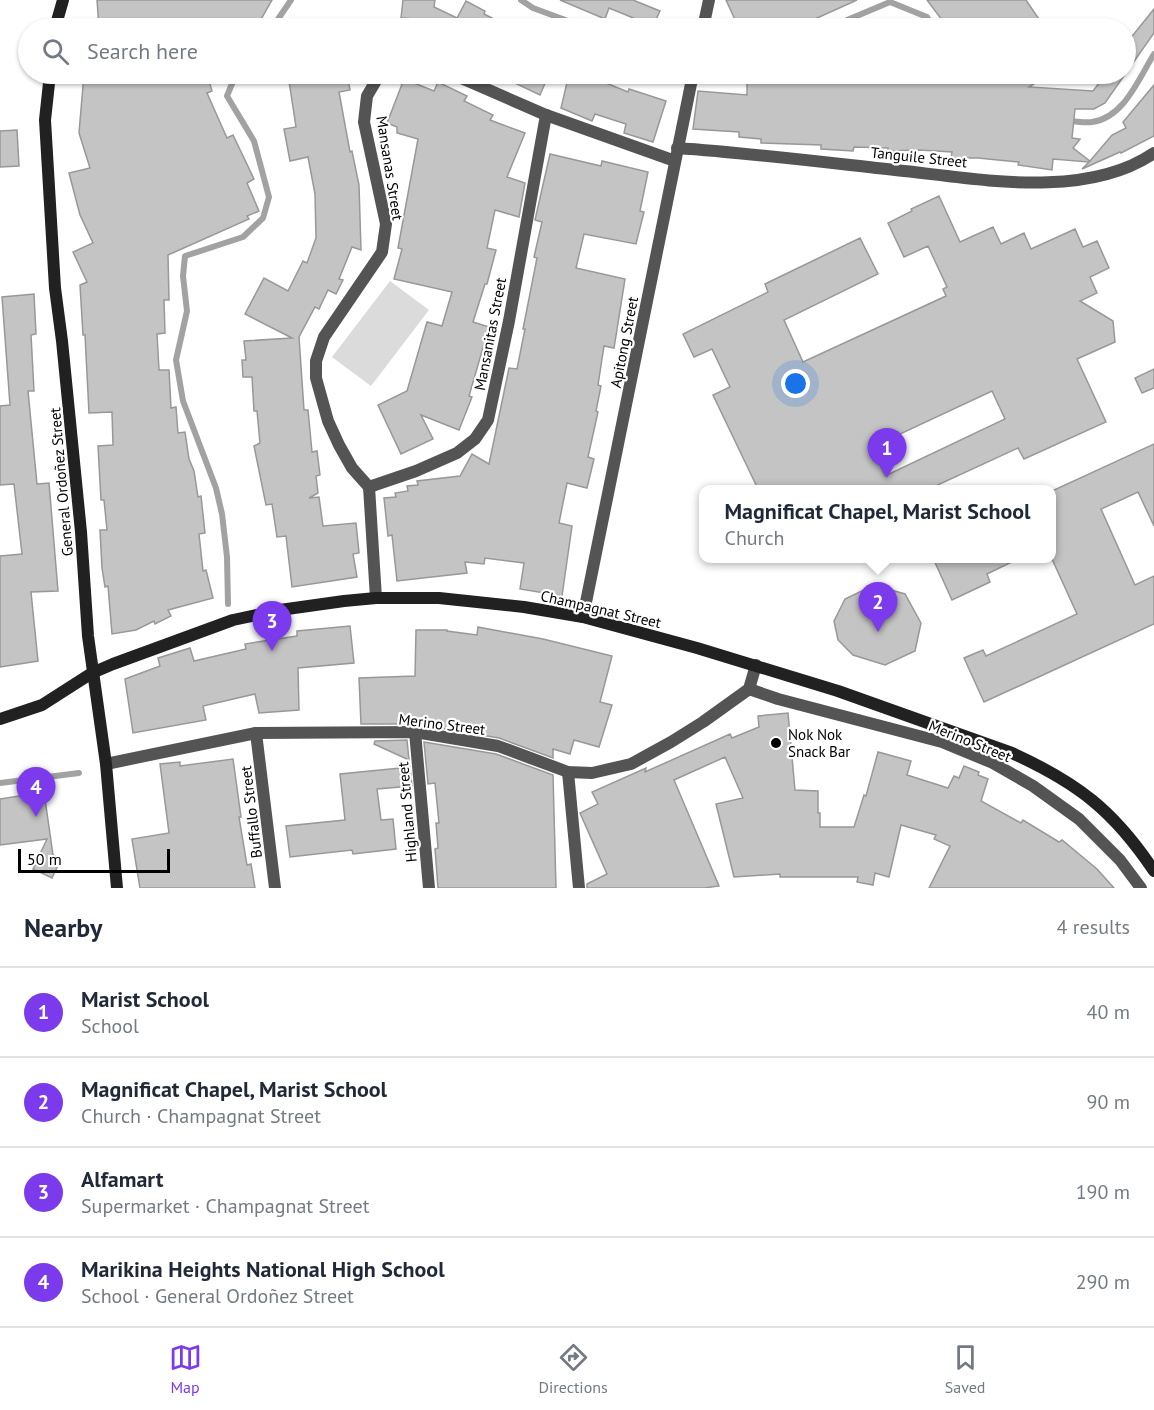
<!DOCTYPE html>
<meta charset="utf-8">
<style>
:root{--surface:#fff;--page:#f2f2f3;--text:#1f2937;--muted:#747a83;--line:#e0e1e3;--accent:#7c3aed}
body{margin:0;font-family:"PT Sans",sans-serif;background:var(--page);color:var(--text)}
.scale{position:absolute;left:18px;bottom:15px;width:152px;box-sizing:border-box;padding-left:6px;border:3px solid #000;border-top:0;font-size:16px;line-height:21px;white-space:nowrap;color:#000;-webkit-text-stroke:4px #fff;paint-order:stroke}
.you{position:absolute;left:796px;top:384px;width:21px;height:21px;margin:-15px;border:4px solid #fff;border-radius:50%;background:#1a73e8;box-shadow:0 0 0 9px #1a73e833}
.badge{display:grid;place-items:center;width:39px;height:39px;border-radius:50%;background:var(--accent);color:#fff;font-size:20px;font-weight:700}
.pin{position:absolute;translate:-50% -50px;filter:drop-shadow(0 2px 3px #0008)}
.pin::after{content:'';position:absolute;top:32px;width:21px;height:18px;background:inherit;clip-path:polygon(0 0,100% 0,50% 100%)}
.popup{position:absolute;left:699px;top:485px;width:357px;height:78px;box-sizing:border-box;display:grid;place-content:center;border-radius:12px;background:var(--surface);filter:drop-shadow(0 2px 4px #0005);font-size:20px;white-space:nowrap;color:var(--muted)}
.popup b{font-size:22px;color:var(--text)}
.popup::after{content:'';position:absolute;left:50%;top:100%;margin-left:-12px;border:12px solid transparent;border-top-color:var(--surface)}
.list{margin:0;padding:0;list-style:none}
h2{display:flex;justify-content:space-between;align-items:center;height:78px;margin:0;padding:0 24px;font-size:26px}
h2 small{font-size:20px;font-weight:400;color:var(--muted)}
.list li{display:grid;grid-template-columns:39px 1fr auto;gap:18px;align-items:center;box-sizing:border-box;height:90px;padding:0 24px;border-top:2px solid var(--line)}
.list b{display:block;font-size:22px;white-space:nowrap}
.list p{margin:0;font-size:20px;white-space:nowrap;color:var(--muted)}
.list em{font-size:20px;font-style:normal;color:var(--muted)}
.icon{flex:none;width:33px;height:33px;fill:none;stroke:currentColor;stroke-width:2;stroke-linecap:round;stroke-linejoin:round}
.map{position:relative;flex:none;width:1154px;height:888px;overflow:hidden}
.search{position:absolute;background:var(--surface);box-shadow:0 2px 4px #0004;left:18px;right:18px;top:18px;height:66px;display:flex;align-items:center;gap:15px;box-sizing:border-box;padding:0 21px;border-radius:33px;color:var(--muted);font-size:22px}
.sheet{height:438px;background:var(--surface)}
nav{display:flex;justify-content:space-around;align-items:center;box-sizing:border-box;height:84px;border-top:2px solid var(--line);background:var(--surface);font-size:16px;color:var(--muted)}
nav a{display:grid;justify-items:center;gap:3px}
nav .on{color:var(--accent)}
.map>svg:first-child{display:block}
.green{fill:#dbdbdb}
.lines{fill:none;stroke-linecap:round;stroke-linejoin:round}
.stream{stroke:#a2a2a2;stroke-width:6}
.building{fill:#c4c4c4;stroke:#989898;stroke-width:1.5;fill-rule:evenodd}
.street{stroke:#545454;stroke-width:12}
.secondary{stroke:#212121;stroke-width:12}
.poi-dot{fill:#000;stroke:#fff;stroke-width:2}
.labels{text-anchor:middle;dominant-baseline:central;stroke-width:4.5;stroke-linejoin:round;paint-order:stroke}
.street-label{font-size:15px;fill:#000;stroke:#fff}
.poi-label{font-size:15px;fill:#000;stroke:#fff;text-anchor:start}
</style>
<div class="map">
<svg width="1154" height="888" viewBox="0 0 1154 888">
<rect width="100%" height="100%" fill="#fff"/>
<!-- green -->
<polygon class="green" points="390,281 429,310 371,386 332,357"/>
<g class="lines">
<!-- stream -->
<g class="stream">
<polyline points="521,0 533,8 587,28"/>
<polyline points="272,28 291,0"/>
<polyline points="828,28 890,2 927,17 933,28"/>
<path d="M669,74C684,80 706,82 720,74"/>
<path d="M1068,121C1076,121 1084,123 1092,122C1124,118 1139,78 1154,54"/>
<polyline points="228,604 227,557 222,514 216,488 183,401 176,360 187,311 183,276 185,256 243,237 263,218 269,197 254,141 227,96 236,74"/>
<polyline points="0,783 79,773"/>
</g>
</g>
<!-- building -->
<g class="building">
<polygon points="97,0 272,0 256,28 99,28"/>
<polygon points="403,0 435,0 434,7 457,18 466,1 485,11 484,14 512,28 452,28 456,22 401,18"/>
<polygon points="560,0 633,0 660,11 653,26 609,8 605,19"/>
<polygon points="726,0 857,0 795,28 775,28 772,22 757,28 742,28 739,23 737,24"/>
<polygon points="927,0 1026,0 1045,28 948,28"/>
<polygon points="1154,9 1154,33 1105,103 1094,109 1075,109 1072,138 1080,139 1073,148 1090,161 1112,135 1126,128 1123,122 1154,85 1154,136 1121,153 1120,152 1082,169 1089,162 1053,159 1052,170 1018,165 1019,162 978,158 951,158 952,152 919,150 888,151 888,148 854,147 853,151 821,149 821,145 761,143 761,139 739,137 739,132 693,129 698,91 747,95 747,74 790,74 790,77 842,77 842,74 1049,74 1029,87 1093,91 1106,74 1125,74 1125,45"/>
<polygon points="84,74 207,74 212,91 207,93 227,138 233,135 254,179 247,183 259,211 247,216 249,219 168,255 169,300 164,300 165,333 157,334 159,370 169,370 171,408 176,407 178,433 185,432 189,459 194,471 198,497 201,496 205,533 199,534 203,571 206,570 213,598 168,610 171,616 155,624 154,621 136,630 112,634 108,586 105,587 102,568 100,530 107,530 104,500 101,500 98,446 113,445 112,412 89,413 85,335 83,335 80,285 87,282 73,252 93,243 80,215 69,173 90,168 79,133"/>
<polygon points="293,74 347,74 350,90 339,92 350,152 352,151 359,185 361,250 352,247 339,279 343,280 336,294 328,290 319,309 315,307 299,337 304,410 308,410 312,452 317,451 320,475 316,476 318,493 309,498 319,497 323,526 356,523 359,553 353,554 357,577 292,587 286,536 277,537 272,504 266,505 254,446 260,443 257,411 254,411 252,377 243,377 242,360 246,360 244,341 292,338 245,314 264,278 288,291 303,261 307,263 316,238 315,194 308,157 290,161 284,129 296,127 289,81 294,80"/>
<polygon points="496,74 549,74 540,95"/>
<polygon points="569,74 584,74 628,92 629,89 666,101 653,142 624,133 626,124 595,114 592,121 561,108"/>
<polygon points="404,79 434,91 438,82 467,96 464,101 493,115 490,120 525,133 507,177 525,183 519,217 495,210 487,248 496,250 487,284 485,284 473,322 489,327 469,396 472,397 459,430 421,415 433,439 401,454 378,405 407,391 427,322 442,326 452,292 394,279 402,249 398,248 418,139 397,133 397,127 387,123"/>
<polygon points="17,130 19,166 0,167 0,131"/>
<polygon points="550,154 601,166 602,161 648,172 640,211 644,212 636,244 584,234 576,268 625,279 614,348 604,346 598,385 601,386 596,411 598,412 588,457 594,459 587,488 567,483 559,523 572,526 562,596 520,589 524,563 485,558 484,564 465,562 467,573 397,581 392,535 388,536 384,498 396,497 395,493 408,491 407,486 418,485 417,481 460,476 472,454 489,464 509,368 517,369 525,329 523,329 537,258 534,257 542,222 535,220"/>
<path d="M939,196L960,242L993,227L1001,244L1024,233L1031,249L1075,229L1083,247L1097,241L1109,268L1090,277L1097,293L1080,301L1113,321L1115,342L1077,359L1106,422L1024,459L1018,448L929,489H758L713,395L730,387L712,349L694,357L683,334L768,292L765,284L860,238L878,274L784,320L803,362L946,296L943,289L947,287L928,246L904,257L888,223L912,211L911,209ZM992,391L1005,419L885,476L872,447Z"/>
<polygon points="34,294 36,334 31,335 34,391 28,391 37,484 49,483 58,591 31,592 38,661 0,667 0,556 22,554 14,484 0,485 0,406 10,405 2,297"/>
<polygon points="1154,369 1154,388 1142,393 1135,378"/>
<polygon points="1154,444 1154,526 1138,492 1101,509 1135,585 1154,576 1154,624 984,702 964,658 983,650 986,656 1077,614 1052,559 1052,491"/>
<polygon points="933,558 1020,558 987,574 990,582 952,600"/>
<polygon points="874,585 905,594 921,623 915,651 885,665 853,655 838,640 834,621 845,599"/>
<polygon points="350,626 354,663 298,668 299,710 259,713 255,694 203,706 206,720 133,733 125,679 160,666 158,658 190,648 194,661 246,649 245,644 297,636 297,631"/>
<polygon points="478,627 543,639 612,656 600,702 612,705 599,747 574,740 570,754 553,749 553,758 499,738 416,724 361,724 359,678 415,676 416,630 447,630 447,631 477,635"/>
<polygon points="788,713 795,790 818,791 818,813 820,813 820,827 854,827 864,795 866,796 878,752 911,761 907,775 948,788 954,776 959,778 964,766 979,772 978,775 988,779 981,801 1021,823 1023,820 1059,842 1062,840 1097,869 1114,888 929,888 950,846 934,839 936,835 901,825 889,877 875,873 873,885 857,882 858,877 780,877 780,874 734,877 716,804 743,798 725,757 674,780 719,886 704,888 587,888 587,884 607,874 580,813 598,804 592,792 646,768 645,772 730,734 732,738 759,727 758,716"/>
<polygon points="407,740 409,760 374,744 375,741"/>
<polygon points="424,742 496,754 553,775 556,888 438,888 435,849 438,848 436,823 439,823 435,783 428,784"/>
<polygon points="233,759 241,817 239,817 247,865 251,864 255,888 140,888 132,839 169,833 160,764 180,762 180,766"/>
<polygon points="410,767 412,786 377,789 381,820 393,819 396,849 353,854 352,850 290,857 286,826 345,820 340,774"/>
<polygon points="44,792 53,855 61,859 52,878 33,869 47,839 0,845 0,799"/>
</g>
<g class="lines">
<!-- street -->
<g class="street">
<polyline points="703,28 709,0"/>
<polyline points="452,74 546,115 675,161"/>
<path d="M677,148C749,153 822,162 895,170C974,178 1084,201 1154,153"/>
<polyline points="369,487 416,471 457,453 475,439 488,420 509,321 546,115"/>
<polyline points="376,598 369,487 352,468 339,445 328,421 316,378 316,361 324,337 382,252 386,224 364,122 367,96 380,74"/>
<polyline points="583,617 693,74"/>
<polyline points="749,689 778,699 942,742 993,763 1033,786 1079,819 1120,860 1141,888"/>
<polyline points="415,732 429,888"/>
<polyline points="256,733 275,888"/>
<polyline points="106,764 256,733 415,732 498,746 568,772 592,773 631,764 671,742 703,722 749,689 756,665"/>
<polyline points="568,772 579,888"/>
</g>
<!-- secondary -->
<g class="secondary">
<polyline points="55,28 63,0"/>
<polyline points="50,74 45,120 55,288 62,341 81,532 88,636 106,764 117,888"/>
<path d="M0,719L42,705L92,673L113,664L233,620L280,610L344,601L376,598H439L524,607L583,617L697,648L838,691L1012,753C1078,783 1114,811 1154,871"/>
</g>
</g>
<!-- markers -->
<circle class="poi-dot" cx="776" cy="743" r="6"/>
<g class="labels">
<!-- street labels -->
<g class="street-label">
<text transform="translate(919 157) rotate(6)">Tanguile Street</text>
<text transform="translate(390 168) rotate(81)">Mansanas Street</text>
<text transform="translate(490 334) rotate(-79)">Mansanitas Street</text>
<text transform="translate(624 342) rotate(-79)">Apitong Street</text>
<text transform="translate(61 482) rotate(-95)">General Ordoñez Street</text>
<text transform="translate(601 609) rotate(13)">Champagnat Street</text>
<text transform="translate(442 724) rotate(7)">Merino Street</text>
<text transform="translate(970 741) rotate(22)">Merino Street</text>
<text transform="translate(251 812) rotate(-97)">Buffallo Street</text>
<text transform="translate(407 812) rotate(-95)">Highland Street</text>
</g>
<!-- poi labels -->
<g class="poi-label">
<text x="788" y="734">Nok Nok<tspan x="788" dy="17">Snack Bar</tspan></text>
</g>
</g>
</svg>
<div class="scale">50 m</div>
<div class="you"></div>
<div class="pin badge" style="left:887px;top:478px">1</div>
<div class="pin badge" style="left:878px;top:632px">2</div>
<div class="popup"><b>Magnificat Chapel, Marist School</b>Church</div>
<div class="pin badge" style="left:272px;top:651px">3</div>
<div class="pin badge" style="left:36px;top:817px">4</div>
<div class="search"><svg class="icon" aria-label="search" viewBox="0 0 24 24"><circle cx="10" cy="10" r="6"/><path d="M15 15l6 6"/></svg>Search here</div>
</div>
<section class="sheet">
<h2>Nearby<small>4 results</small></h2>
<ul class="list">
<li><span class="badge">1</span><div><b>Marist School</b><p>School</p></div><em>40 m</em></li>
<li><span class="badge">2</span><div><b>Magnificat Chapel, Marist School</b><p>Church · Champagnat Street</p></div><em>90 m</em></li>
<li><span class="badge">3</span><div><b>Alfamart</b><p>Supermarket · Champagnat Street</p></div><em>190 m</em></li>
<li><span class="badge">4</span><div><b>Marikina Heights National High School</b><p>School · General Ordoñez Street</p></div><em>290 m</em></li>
</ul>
</section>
<nav>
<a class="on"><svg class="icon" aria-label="map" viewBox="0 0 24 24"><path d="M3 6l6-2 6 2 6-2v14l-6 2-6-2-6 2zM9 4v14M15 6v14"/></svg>Map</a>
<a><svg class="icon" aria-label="directions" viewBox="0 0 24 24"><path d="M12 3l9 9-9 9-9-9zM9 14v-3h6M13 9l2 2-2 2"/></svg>Directions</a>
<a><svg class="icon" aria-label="saved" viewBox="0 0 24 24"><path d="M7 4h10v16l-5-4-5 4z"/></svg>Saved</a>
</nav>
